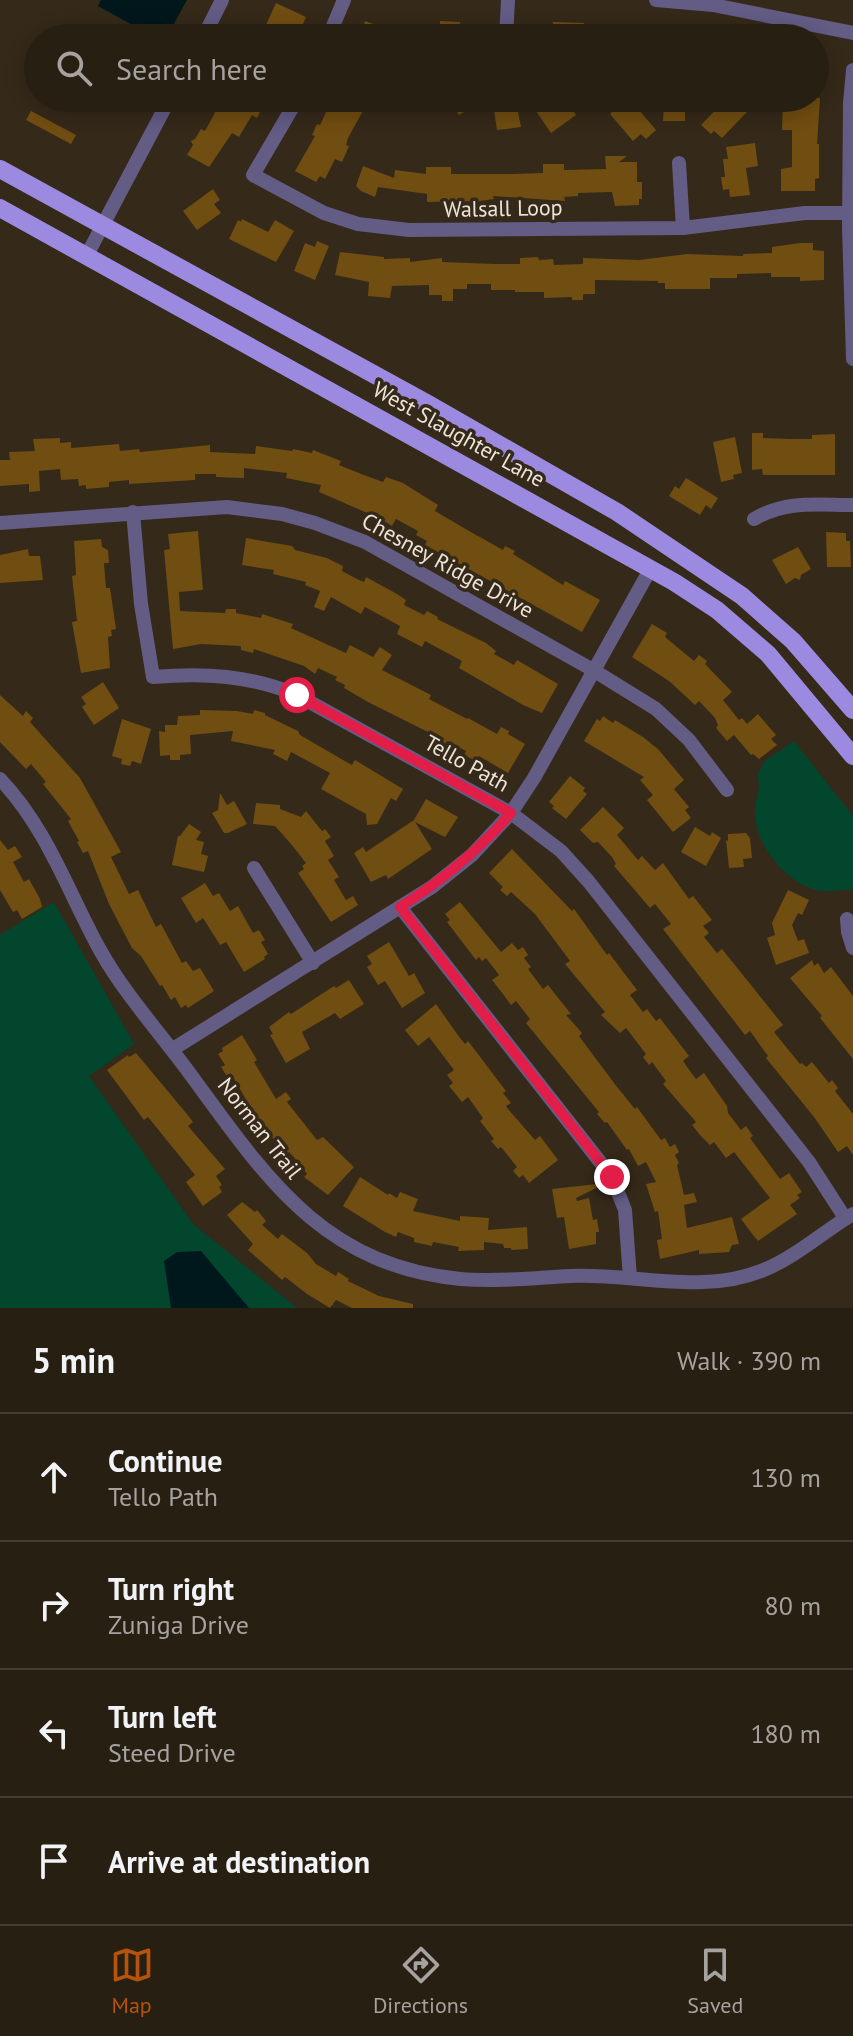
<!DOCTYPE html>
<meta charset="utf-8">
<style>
:root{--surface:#281f13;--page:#30271c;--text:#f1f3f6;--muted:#a5a2a0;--line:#443d33;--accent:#b45309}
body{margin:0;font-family:"PT Sans",sans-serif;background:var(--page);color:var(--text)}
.stop{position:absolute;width:24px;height:24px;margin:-18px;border:6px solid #e11d48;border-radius:50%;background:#fff}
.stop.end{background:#e11d48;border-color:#fff;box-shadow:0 2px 8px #0008}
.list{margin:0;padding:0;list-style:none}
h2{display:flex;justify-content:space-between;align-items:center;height:104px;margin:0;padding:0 32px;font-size:34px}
h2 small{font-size:26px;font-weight:400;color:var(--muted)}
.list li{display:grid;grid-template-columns:52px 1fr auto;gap:24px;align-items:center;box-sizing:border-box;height:128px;padding:0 32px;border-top:2px solid var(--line)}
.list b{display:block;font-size:30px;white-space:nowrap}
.list p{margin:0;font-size:26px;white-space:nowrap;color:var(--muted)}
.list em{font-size:26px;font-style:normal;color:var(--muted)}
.icon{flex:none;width:44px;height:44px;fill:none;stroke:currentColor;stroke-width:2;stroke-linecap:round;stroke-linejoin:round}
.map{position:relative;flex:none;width:853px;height:1308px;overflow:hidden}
.search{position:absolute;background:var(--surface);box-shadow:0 4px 20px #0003;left:24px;right:24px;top:24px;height:88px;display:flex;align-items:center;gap:20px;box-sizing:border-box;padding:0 28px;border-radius:44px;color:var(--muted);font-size:30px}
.sheet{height:616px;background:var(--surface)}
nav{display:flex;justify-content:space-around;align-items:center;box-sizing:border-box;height:112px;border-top:2px solid var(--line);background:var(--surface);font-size:22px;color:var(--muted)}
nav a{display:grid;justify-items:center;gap:4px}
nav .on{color:var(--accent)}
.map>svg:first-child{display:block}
.green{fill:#02472d}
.water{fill:#00171b}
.building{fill:#704d11}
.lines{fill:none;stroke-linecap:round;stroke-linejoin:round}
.minor{stroke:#635c85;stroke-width:14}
.major{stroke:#9b8adf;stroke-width:18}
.route{stroke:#e11d48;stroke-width:10}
.labels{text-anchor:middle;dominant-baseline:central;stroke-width:7;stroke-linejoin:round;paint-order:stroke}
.street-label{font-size:22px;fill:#ece4da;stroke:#352919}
</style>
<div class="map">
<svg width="853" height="1308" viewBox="0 0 853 1308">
<rect width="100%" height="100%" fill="#352919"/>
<!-- green -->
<g class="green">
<path d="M794,741L853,816V890C840,889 829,893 816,890C785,882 754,844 755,811C755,796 762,793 757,775L765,761Z"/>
<polygon points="54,902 134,1044 89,1076 193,1224 297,1308 0,1308 0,935"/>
</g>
<!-- water -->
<g class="water">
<polygon points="101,0 187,0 166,38 156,38 98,6"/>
<polygon points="201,1251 249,1308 171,1308 164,1261 177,1252"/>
</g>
<!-- building -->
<g class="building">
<polygon points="276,3 306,17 297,38 260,38"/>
<polygon points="365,21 390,30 388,38 359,38"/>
<polygon points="440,21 460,22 460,38 440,38"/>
<polygon points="553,22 584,23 584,38 548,38 546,24 553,25"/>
<polygon points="223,98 266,98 257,118 252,115 239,137 232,133 209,167 187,155 193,145 191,141 195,139 201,129 205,131"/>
<polygon points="343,98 370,98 348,138 346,145 349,146 342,162 335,159 325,179 320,176 316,182 295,171 315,136 312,135 317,124 320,125 331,102 340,103"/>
<polygon points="448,98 486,98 459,115"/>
<polygon points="527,98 565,98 576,115 551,133"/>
<polygon points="727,98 736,106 740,103 748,111 722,138 714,131 711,134 701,125"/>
<polygon points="783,98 820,98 817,144 819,144 819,178 815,179 815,191 781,191 781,169 792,167 792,130 782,130"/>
<polygon points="669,99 685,100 685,121 663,121 664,104 669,104"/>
<polygon points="632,102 656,130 646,139 641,134 633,141 610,114 618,106 622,111"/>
<polygon points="517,107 521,127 497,130 494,110"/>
<polygon points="31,111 76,135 71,144 26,120"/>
<polygon points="755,143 758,166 746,168 750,195 730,197 729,189 723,190 721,177 725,177 723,159 728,159 726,147"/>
<polygon points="605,156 627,156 619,162 637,162 637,182 642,182 642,199 639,199 639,205 615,206 612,192 578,193 578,196 564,197 565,201 493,196 494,199 480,201 427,202 427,194 378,187 375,197 361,191 356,186 363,166 394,178 395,170 426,174 426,167 451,167 451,174 513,174 543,173 543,164 564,164 564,170 606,169"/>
<polygon points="213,189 220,200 214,204 221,213 197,230 183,211"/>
<polygon points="242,219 268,232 275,220 294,231 276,262 229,239 238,220 241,222"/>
<polygon points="317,241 329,246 315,280 294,271 305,243 315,247"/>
<polygon points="800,243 813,243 813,250 824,251 824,280 800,281 800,277 771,277 771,273 737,274 737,278 710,278 710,289 665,289 665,283 658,283 658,281 595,280 595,294 583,294 583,300 572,300 572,297 544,298 544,292 515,292 515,290 491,290 491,284 467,284 467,289 453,289 453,301 442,301 442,295 429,295 429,285 392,286 390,298 368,296 369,282 335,275 340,252 384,257 384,259 410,258 410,262 442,258 442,262 496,264 520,264 520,258 538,257 539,260 553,259 554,265 583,264 583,258 639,260 687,254 743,256 743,254 772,253 772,247"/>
<polygon points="752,433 763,433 763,438 791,439 812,439 812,435 835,434 835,475 763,475 762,469 752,470"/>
<polygon points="735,437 742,473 733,475 734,479 721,482 713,442"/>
<polygon points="60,438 60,443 71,442 71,448 119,444 120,451 139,449 140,452 210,445 210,452 255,454 256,446 292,451 293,449 312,453 313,450 341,461 339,465 364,475 383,482 386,477 403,483 438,505 435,511 469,531 503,550 505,546 515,551 513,554 563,585 565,581 600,600 582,632 425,545 427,541 416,535 418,531 396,519 392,526 381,519 319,492 321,485 286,478 287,473 244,468 244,478 216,477 216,474 195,474 195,480 129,484 129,480 109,482 109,487 86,489 86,485 79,486 78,479 61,480 60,469 39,471 40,491 29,492 29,484 0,486 0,460 10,460 9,452 35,451 33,439"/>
<polygon points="686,478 718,498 711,509 706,505 700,515 669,496 675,486 679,489"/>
<polygon points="198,531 203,590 179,592 180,611 225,613 226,609 236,609 236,613 261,618 262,614 293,624 291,628 346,653 350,645 373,657 380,647 392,655 382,670 431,695 429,699 467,719 468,718 497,734 501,727 509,731 508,734 525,744 508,773 479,756 476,761 464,755 466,751 447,741 445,744 432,734 368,702 344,688 345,685 335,680 337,677 318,668 315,674 304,666 254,649 253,653 241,650 241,646 201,644 173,649 164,550 170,549 168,534"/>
<polygon points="826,532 846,533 846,541 850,541 851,567 827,567"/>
<polygon points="246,538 292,546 295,550 327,558 343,566 342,571 357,579 364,582 366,577 397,594 406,600 404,605 424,615 427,611 438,617 437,619 486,643 496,651 494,654 514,665 517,660 558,684 542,713 523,705 459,668 462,661 425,641 422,647 397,634 400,626 365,607 361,614 331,597 324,611 314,607 320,591 305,585 306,582 273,574 274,570 242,565"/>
<polygon points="101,539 102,547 108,550 109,563 104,563 106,588 110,588 116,629 111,630 112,636 108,637 110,668 81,673 72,622 77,621 72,576 76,575 74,541"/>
<polygon points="798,547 811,569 801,575 800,580 795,578 786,584 772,560"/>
<polygon points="28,549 29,556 40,556 43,580 0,583 0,555"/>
<polygon points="652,624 667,633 665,637 694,661 699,655 707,661 705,664 732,692 723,700 739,720 742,718 747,724 758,714 776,735 771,739 777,745 759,759 753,754 751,755 734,735 727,741 716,728 718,725 715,718 699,701 695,705 669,681 632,657"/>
<polygon points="103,682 119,708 94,725 82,707 86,704 81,697"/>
<polygon points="0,695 23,716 26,711 33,718 30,722 80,778 121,852 111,857 129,894 138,890 156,927 161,924 182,963 186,961 193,971 200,968 214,991 188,1008 186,1005 181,1008 175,997 171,1000 162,985 160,986 141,956 132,948 109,904 88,851 83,853 77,842 79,841 68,821 71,819 43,784 46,782 31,764 26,769 0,742"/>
<polygon points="200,710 237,711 253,714 254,710 265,713 265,715 298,731 300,735 343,760 352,765 355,760 403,789 396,801 391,798 377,824 367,825 366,814 321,789 330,773 291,752 287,761 273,754 275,750 231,741 233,731 190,735 191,754 180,755 180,760 170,760 170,755 160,756 159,731 165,732 165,725 177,725 178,716 200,715"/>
<polygon points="603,716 613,723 615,720 643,737 658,749 684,780 674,789 689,807 685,810 691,818 673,832 647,800 653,795 640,780 644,777 584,741 597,719 600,721"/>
<polygon points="122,719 151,729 141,764 132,761 130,766 121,764 122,759 112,756"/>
<polygon points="570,776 585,788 583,791 587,794 566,819 552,808 554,806 549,802"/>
<polygon points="220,793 227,805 234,801 247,824 228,833 224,833 212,813 218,810"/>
<polygon points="426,799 458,817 451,828 445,837 415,822 432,849 388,879 386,875 371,882 354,853 363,847 366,852 414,820"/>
<polygon points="256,803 280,805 280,809 301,817 306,811 322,831 325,829 331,837 325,841 334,856 328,860 339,877 334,880 346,900 353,896 358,905 331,922 298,873 304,869 302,866 306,863 291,844 275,826 253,824"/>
<polygon points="603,807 624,828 617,835 638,860 642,856 655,870 663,863 689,899 693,896 712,920 703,926 709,933 704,937 717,953 722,949 783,1025 774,1032 800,1064 802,1063 806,1067 812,1062 829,1083 832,1080 838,1088 835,1091 853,1114 853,1155 847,1146 838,1152 814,1117 766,1058 768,1056 750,1031 745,1035 724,1008 663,929 671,924 655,904 650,908 614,866 616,864 612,857 598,842 593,843 580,830"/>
<polygon points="189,824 201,832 196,840 204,842 201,854 208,856 204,872 172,865 178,836 180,836"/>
<polygon points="695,827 710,836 712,832 721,838 706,866 681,852"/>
<polygon points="746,833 750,838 752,858 743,859 744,867 729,868 726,840 728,841 728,834"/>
<polygon points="0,840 8,850 15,846 22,857 13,862 24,882 29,879 40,899 42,907 22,919 17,910 13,912 0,890"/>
<polygon points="512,849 572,911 574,909 607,955 609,953 637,990 630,995 643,1012 647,1009 656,1021 660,1018 689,1056 683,1061 690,1071 696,1079 704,1073 727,1106 728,1113 741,1130 746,1126 753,1136 750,1138 780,1179 789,1173 802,1192 797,1195 800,1198 790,1205 797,1214 758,1241 753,1235 741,1219 770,1198 734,1152 726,1158 714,1142 710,1145 700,1135 692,1125 696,1122 663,1084 666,1081 652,1062 649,1065 643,1057 646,1054 626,1028 620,1033 601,1015 605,1012 565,964 570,961 535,914 511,892 507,896 500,890 503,887 489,873"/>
<polygon points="205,883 213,896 219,893 230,911 238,906 253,933 259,930 265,940 261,942 268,954 264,957 265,959 244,972 226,942 220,945 203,918 196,923 181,898"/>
<polygon points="788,890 809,900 802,915 798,913 792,925 798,941 804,939 809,953 776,965 767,938 775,935 772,923"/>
<polygon points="460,902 501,952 512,943 518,950 523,947 528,955 524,958 531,967 528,969 543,989 548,985 571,1014 566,1015 582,1033 579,1036 614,1083 635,1109 637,1107 661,1140 665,1138 670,1147 675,1144 679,1152 675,1155 679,1163 677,1165 684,1195 694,1193 697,1202 684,1205 687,1228 732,1217 739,1244 732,1245 729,1252 699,1254 699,1250 660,1259 657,1240 662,1239 658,1211 655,1212 646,1184 656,1182 646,1162 638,1166 629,1149 627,1150 607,1122 605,1123 597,1114 599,1112 526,1023 530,1019 516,1001 511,1005 503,994 492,980 499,975 486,958 482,961 479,957 476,960 447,922 450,920 445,914"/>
<polygon points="389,942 409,976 414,973 425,993 402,1008 385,981 378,985 367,967 372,964 367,956"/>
<polygon points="812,960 814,966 818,963 824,973 831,967 853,996 853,1059 820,1018 822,1016 790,978"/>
<polygon points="349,980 364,1004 340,1019 335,1013 302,1032 310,1049 286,1063 270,1035 273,1034 269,1027 289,1012 291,1014 334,986 336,988"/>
<polygon points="436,1004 460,1038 465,1044 468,1041 506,1091 503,1093 511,1103 506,1106 508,1109 535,1140 540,1136 558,1160 529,1183 523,1175 519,1178 513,1171 517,1167 501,1147 498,1149 491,1141 494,1139 480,1121 483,1118 468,1097 462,1102 449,1086 453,1083 447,1075 454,1070 429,1037 418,1046 405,1030"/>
<polygon points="242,1035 257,1060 254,1062 276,1099 286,1092 291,1099 287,1102 317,1140 323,1137 354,1167 328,1195 304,1177 307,1174 293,1156 289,1152 285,1155 252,1110 232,1075 228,1078 221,1067 225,1065 218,1054 223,1051 222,1048"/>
<polygon points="136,1053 186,1113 193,1122 188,1126 225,1169 216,1176 222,1185 219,1187 222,1192 203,1206 186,1182 195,1175 148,1117 144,1120 107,1070 128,1055 129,1057"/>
<polygon points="360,1177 388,1195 389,1193 397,1198 400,1192 418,1199 413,1211 460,1221 460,1216 489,1218 488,1230 527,1227 528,1249 511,1250 511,1248 504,1248 503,1244 484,1242 484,1250 458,1251 459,1247 433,1242 432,1246 414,1242 414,1238 398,1232 396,1237 385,1232 343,1206"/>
<polygon points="597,1184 598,1187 576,1198 577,1201 589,1198 593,1220 597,1219 599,1232 596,1232 596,1244 569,1249 564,1217 557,1218 552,1189"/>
<polygon points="242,1202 255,1212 257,1210 266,1221 262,1225 278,1239 282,1234 307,1253 316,1264 336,1276 338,1272 349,1279 348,1281 379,1296 413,1304 413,1308 352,1308 336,1300 330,1308 307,1294 285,1277 282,1280 248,1250 253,1244 227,1215"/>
</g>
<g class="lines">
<!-- minor -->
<g class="minor">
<polyline points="656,0 713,5 853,33"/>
<polyline points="203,38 222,0"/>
<polyline points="328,38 344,0"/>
<polyline points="506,38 508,0"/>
<polyline points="853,70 850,103 849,227 853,359"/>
<polyline points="298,98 253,175 324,213 358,224 409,230 683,228 805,213 853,213"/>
<polyline points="679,163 683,228"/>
<polyline points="87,255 170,98"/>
<path d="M133,512L141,604L153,677C204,673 250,675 297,695L511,813L561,851L589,882L809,1162L845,1218"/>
<path d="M754,519C786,500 817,505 853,505"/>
<polyline points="0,523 227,507 282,514 315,523 365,542 593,670 656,709 689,740 727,790"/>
<path d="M0,779C47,828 68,892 100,950C126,997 165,1038 196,1082C269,1182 326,1266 461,1279C497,1282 534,1278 570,1276C636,1273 703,1296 766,1269C797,1256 824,1231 853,1214"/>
<polyline points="254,868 313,963"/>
<polyline points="400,907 612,1177 625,1210 630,1278"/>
<polyline points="847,919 848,932 853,948"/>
<polyline points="173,1049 432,887 472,855 511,813 534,778 651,568"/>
</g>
<!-- major -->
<g class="major">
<polyline points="0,169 428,404 617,512 742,596 793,641 853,710"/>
<polyline points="0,208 674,582 717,610 768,654 853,756"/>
</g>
</g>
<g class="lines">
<!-- route -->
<path class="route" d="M297,695L511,813C478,851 443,880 400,907L612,1177"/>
</g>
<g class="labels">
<!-- street labels -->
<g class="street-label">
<text transform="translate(503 208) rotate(-1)">Walsall Loop</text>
<text transform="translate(459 434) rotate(29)">West Slaughter Lane</text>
<text transform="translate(448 565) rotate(29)">Chesney Ridge Drive</text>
<text transform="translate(467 763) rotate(29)">Tello Path</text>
<text transform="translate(260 1128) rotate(52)">Norman Trail</text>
</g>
</g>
</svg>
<div class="stop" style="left:297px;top:695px"></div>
<div class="stop end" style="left:612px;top:1177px"></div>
<div class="search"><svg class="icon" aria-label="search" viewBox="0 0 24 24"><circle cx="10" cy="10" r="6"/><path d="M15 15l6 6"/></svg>Search here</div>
</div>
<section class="sheet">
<h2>5 min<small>Walk · 390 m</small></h2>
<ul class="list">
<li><svg class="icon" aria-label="ahead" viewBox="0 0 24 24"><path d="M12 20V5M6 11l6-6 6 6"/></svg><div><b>Continue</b><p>Tello Path</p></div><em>130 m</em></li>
<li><svg class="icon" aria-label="right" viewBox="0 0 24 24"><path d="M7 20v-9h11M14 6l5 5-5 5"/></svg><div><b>Turn right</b><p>Zuniga Drive</p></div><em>80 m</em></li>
<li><svg class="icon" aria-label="left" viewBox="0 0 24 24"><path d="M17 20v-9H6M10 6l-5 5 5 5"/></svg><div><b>Turn left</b><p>Steed Drive</p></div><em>180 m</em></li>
<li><svg class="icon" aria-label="arrive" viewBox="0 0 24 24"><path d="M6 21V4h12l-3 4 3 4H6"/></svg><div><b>Arrive at destination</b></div></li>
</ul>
</section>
<nav>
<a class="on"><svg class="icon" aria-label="map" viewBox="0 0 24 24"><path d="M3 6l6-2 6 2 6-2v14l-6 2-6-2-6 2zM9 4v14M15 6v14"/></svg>Map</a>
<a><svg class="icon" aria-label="directions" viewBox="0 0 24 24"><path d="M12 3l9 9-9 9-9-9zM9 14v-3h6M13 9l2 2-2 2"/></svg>Directions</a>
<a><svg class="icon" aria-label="saved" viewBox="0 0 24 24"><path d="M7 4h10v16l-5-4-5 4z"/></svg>Saved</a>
</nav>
